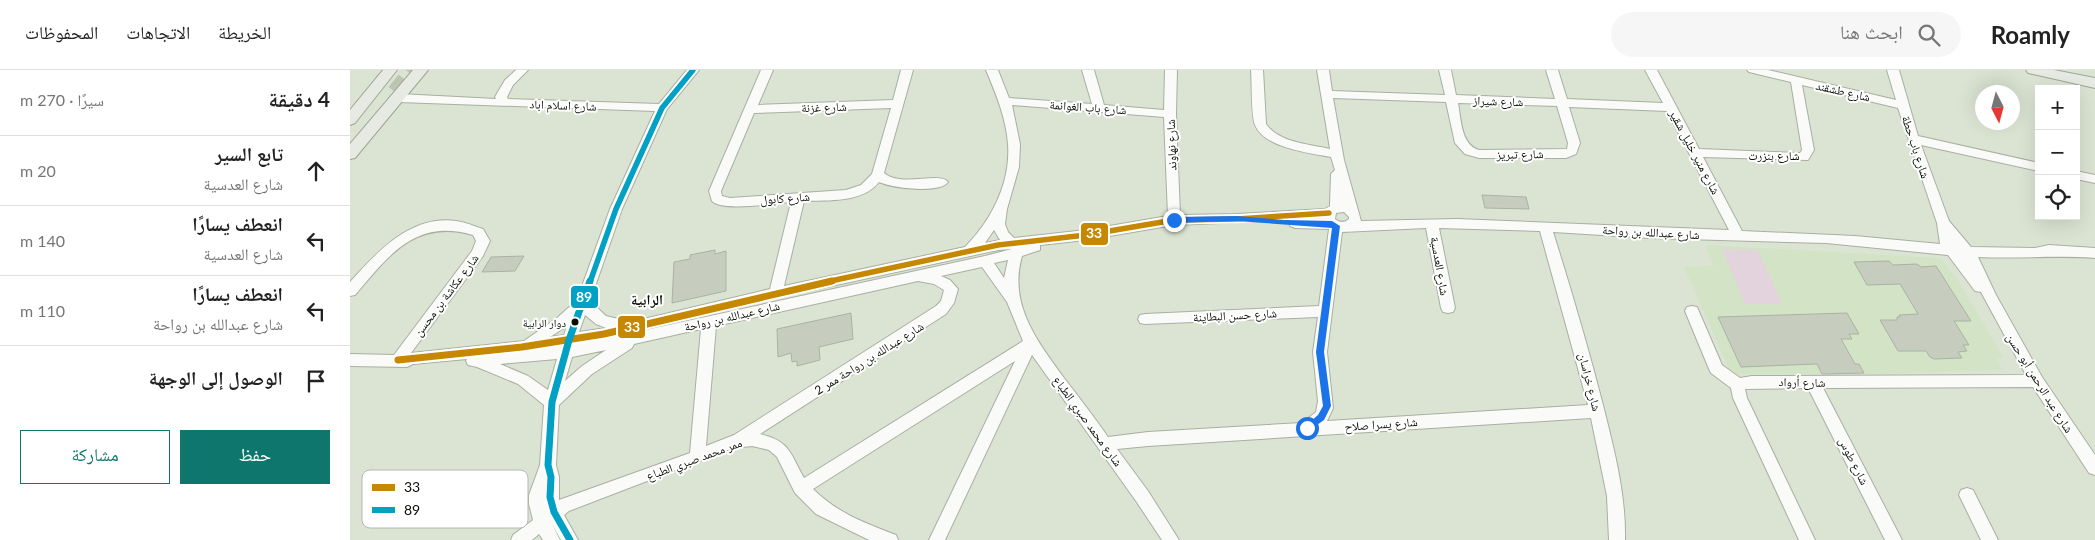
<!DOCTYPE html>
<html lang="ar">
<meta charset="utf-8">
<style>
:root{--surface:#fff;--page:#f6f6f6;--text:#222;--muted:#767676;--line:#e0e0e0;--accent:#0f766e}
body{margin:0;font-family:Lato,"Noto Naskh Arabic",sans-serif;background:var(--page);color:var(--text);direction:rtl}
.controls{position:absolute;right:15px;top:15px;display:grid;overflow:hidden;border-radius:0px;box-shadow:0 5px 20px #0002}
.controls button{width:45px;height:45px;display:grid;place-items:center;padding:0;border:0;border-bottom:1px solid var(--line);background:var(--surface);color:var(--text);font:25px sans-serif}
.compass{position:absolute;left:1625px;top:15px;width:45px;height:45px;border-radius:50%;background:var(--surface);box-shadow:0 5px 20px #0002;rotate:174deg}
.stop{position:absolute;width:15px;height:15px;margin:-11px;border:4px solid #1a73e8;border-radius:50%;background:#fff}
.stop.end{background:#1a73e8;border-color:#fff;box-shadow:0 1px 5px #0008}
.list{margin:0;padding:0;list-style:none}
h2{display:flex;justify-content:space-between;align-items:center;height:65px;margin:0;padding:0 20px;font-size:21px}
h2 small{font-size:16px;font-weight:400;color:var(--muted)}
.list li{display:grid;grid-template-columns:32px 1fr auto;gap:15px;align-items:center;box-sizing:border-box;height:70px;padding:0 20px;border-top:1px solid var(--line)}
.list b{display:block;font-size:19px;white-space:nowrap}
.list p{margin:0;font-size:16px;white-space:nowrap;color:var(--muted)}
.list em{font-size:16px;font-style:normal;color:var(--muted)}
.actions{display:flex;gap:10px;padding:15px 20px}
.actions a{flex:1;padding:11px 0;border:1px solid var(--accent);border-radius:0px;text-align:center;font-size:18px;color:var(--accent)}
.actions .main{background:var(--accent);color:#fff}
.icon{flex:none;width:28px;height:28px;fill:none;stroke:currentColor;stroke-width:2;stroke-linecap:round;stroke-linejoin:round}
.map{position:relative;flex:none;width:1745px;height:470px;overflow:hidden;direction:ltr}
header{display:flex;align-items:center;gap:30px;box-sizing:border-box;height:70px;padding:0 25px;background:var(--surface);border-bottom:1px solid var(--line)}
header strong{font-size:24px}
nav{display:flex;gap:28px;margin-inline-start:auto;font-size:18px}
.search{width:350px;height:45px;background:var(--page);display:flex;align-items:center;gap:12px;box-sizing:border-box;padding:0 18px;border-radius:28px;color:var(--muted);font-size:19px}
main{display:flex}
aside{flex:1;background:var(--surface)}
.map>svg:first-child{display:block}
.built{fill:#d3e3c5}
.green{fill:#e3d3dc}
.building{fill:#c6cdbf;stroke:#abb2a4}
.lines{fill:none;stroke-linecap:round;stroke-linejoin:round}
.major-tunnel{stroke:#bcc4b4;stroke-width:16;stroke-dasharray:16 8;stroke-linecap:butt}
.minor-casing{stroke:#a8afa2;stroke-width:2}
.major-casing{stroke:#9da694;stroke-width:2}
.minor{fill:#fafbf8;fill-rule:evenodd}
.major{fill:#e6eae2;fill-rule:evenodd}
.bus-1-far1-casing{stroke:#fff;stroke-width:9}
.bus-1-casing{stroke:#fff;stroke-width:11}
.bus-2-far1-casing{stroke:#fff;stroke-width:9}
.bus-2-casing{stroke:#fff;stroke-width:11}
.bus-1-far1{stroke:#c78801;stroke-width:5.5}
.bus-1{stroke:#c78801;stroke-width:7}
.bus-2-far1{stroke:#00a1c4;stroke-width:5.5}
.bus-2{stroke:#00a1c4;stroke-width:7}
.route{fill:#1a73e8}
.bus-dot{fill:#090e04;stroke:#fff;stroke-width:2}
.labels{text-anchor:middle;dominant-baseline:central;stroke-width:4;stroke-linejoin:round;paint-order:stroke}
.bus-label{font-size:11px;fill:#090e04;stroke:#fff;text-anchor:end}
.street-label{font-size:12px;fill:#090e04;stroke:#fff}
.neighbourhood-label{font-size:14px;font-weight:bold;fill:#090e04;stroke:#fff}
.key{fill:#fff;stroke:#b5b7b4;stroke-width:1}
.key-label{font-size:14px;fill:#090e04}
.line-badge{stroke:#fff;stroke-width:2}
.badge-label{font-size:14px;text-anchor:middle;font-weight:bold;fill:#fff}
</style>
<header>
<strong>Roamly</strong>
<div class="search"><svg class="icon" aria-label="search" viewBox="0 0 24 24"><circle cx="10" cy="10" r="6"/><path d="M15 15l6 6"/></svg>ابحث هنا</div>
<nav><a>الخريطة</a><a>الاتجاهات</a><a>المحفوظات</a></nav>
</header>
<main>
<div class="map">
<svg width="1745" height="470" viewBox="0 0 1745 470">
<rect width="100%" height="100%" fill="#dbe4d3"/>
<!-- built -->
<polygon class="built" points="1356,175 1590,188 1608,210 1653,287 1646,288 1653,300 1525,304 1387,304 1379,299 1334,197 1363,196"/>
<!-- green -->
<polygon class="green" points="1372,179 1408,180 1432,234 1395,234"/>
<!-- building -->
<g class="building">
<polygon points="1132,125 1176,127 1179,139 1135,138"/>
<polygon points="365,180 365,184 376,181 376,221 322,233 324,192 340,189 340,185"/>
<polygon points="174,186 165,201 132,202 141,187"/>
<polygon points="1539,191 1543,195 1567,194 1571,197 1586,196 1621,251 1604,251 1619,275 1613,275 1617,281 1608,282 1612,288 1584,289 1580,287 1576,281 1548,281 1530,250 1547,250 1547,247 1550,247 1549,245 1568,244 1550,214 1517,215 1504,192"/>
<polygon points="501,243 503,269 469,277 470,290 447,296 447,291 442,292 441,283 428,287 427,259"/>
<polygon points="1497,243 1509,264 1499,264 1502,269 1491,269 1505,294 1509,294 1514,303 1472,304 1467,294 1391,297 1368,247"/>
</g>
<g class="lines">
<!-- major-tunnel -->
<polyline class="major-tunnel" points="45,22 62,0"/>
<defs>
<g id="minor">
<path d="M166,0H178L163,15L157,27L158,29L309,34L337,0H349L317,39L272,139L240,231L256,246L281,252L420,219L441,132C425,133 372,142 362,131L359,121L411,0H423L408,35L543,30L551,0H563L534,103C551,118 590,101 598,112C590,124 542,118 529,112C513,133 478,130 454,131L434,216L615,177C641,151 661,113 658,74C656,48 646,24 636,0H648L659,28L742,34L732,0H744L754,35L814,40L815,0H827L826,44L830,145L887,144L975,139L980,136L981,104L985,100L981,87C960,83 914,78 905,55C901,44 902,13 901,0H913L916,54C929,73 959,74 980,79L967,0H979L982,21L1095,25L1089,0H1101L1106,25L1205,29L1196,0H1208L1217,29L1313,33L1295,0H1307L1349,79L1450,83L1452,80L1441,12L1399,2L1397,0H1418L1546,30L1537,0H1549L1568,66L1689,93V101L1571,75L1599,151L1621,177L1685,178L1699,175L1745,178V188C1706,185 1667,189 1628,187L1646,225L1692,307L1745,385V405L1739,403L1683,317L1473,318L1552,470H1535L1458,318L1395,319L1397,328L1465,470H1449L1383,328L1381,318L1361,303L1359,299L1335,241L1337,237L1342,236L1347,237L1372,295L1390,308L1402,306L1676,305L1631,222L1625,221L1598,185L1476,173L1301,168L1203,162C1221,219 1238,277 1253,335C1264,379 1276,424 1275,470H1259L1257,426L1241,348L798,376L767,379L798,421L829,470H812L786,431L682,285L595,470H579L665,291L463,419C487,443 515,453 546,465L548,470H519L466,444L445,423L427,387L419,380L402,376L383,378L219,441L214,445L228,470H211L202,454L210,470H193L189,464L182,470H161L163,465L183,450L179,434V425L190,395L194,335L168,314L127,297L118,295L116,291L117,289L63,294L57,297L0,296V284L44,285L122,181L126,171L123,165C66,148 39,185 5,225L0,226V212C28,181 61,145 106,151C115,152 124,156 133,159L140,171L133,186L61,283L174,271L207,248L227,230L260,139L305,41L49,32L43,28L49,24L146,29L145,27L155,10ZM1452,15L1548,38L1587,153L1590,174L1505,166L1392,161L1353,87L1458,90L1464,80ZM983,28L1096,32L1105,73L1115,84L1129,88H1216L1226,84L1230,73L1219,37L1317,41L1379,160L1107,149L1011,151L994,90ZM1108,33L1207,36L1218,73L1217,79L1129,80C1111,75 1111,49 1108,33ZM662,35L814,47L818,146L736,160L664,168L658,162L655,154L657,139L669,97L670,74ZM541,38L522,104L511,115L496,120L380,128L372,126L371,121L404,43ZM994,142L999,147V149C994,153 990,153 985,149L986,143ZM940,150L939,153L940,156L945,158L979,159L969,236L795,244L790,245L788,249L790,253L795,254L968,247L963,282L968,331L966,342L952,353L798,362L758,367C744,347 729,327 714,308C687,271 658,234 672,186L690,180V175L736,170L824,155ZM1076,158L1091,238L1093,242L1098,243L1103,242L1105,238L1089,158L1190,161L1238,335L977,351L983,338L977,282L992,162ZM644,160L650,170L635,173ZM662,179L635,186L268,266L426,228L648,180ZM658,190L654,208L644,193ZM632,197L657,232L673,271L454,408C440,383 440,371 410,364L596,244L604,233L608,219L600,210L591,206ZM568,211L584,214L594,220L591,231L586,236L384,365L356,376L366,256ZM235,245L246,254L256,258L229,262ZM217,256L214,265L200,267ZM351,259L340,383L209,430V407L206,395L209,335L242,304L282,278L284,274ZM256,280L232,296L215,311L222,287ZM207,289L198,320L178,306L150,294Z"/>
<polygon points="1726,101 1745,105 1745,113 1726,109"/>
<polygon points="1617,418 1623,420 1648,470 1631,470 1609,425 1611,420"/>
</g>
<g id="major">
<polygon points="33,0 47,0 5,53 0,55 0,40"/>
<polygon points="63,0 78,0 5,88 0,89 0,74"/>
<polygon points="1676,0 1704,0 1745,8 1745,18 1683,4 1678,3"/>
</g>
</defs>
<!-- minor casing -->
<use href="#minor" class="minor-casing"/>
<!-- major casing -->
<use href="#major" class="major-casing"/>
<!-- minor -->
<use href="#minor" class="minor"/>
<!-- major -->
<use href="#major" class="major"/>
<defs>
<polyline id="bus-1-far1" points="476,212 648,175 736,165 824,150 887,149 979,143"/>
<polyline id="bus-1" points="48,290 172,277 254,264 482,211"/>
<polyline id="bus-2-far1" points="240,212 266,139 312,38 343,0"/>
<polyline id="bus-2" points="220,470 204,442 200,427 201,407 198,395 202,332 219,270 240,211"/>
</defs>
<!-- bus-1-far1 casing -->
<use href="#bus-1-far1" class="bus-1-far1-casing"/>
<!-- bus-1 casing -->
<use href="#bus-1" class="bus-1-casing"/>
<!-- bus-2-far1 casing -->
<use href="#bus-2-far1" class="bus-2-far1-casing"/>
<!-- bus-2 casing -->
<use href="#bus-2" class="bus-2-casing"/>
<!-- bus-1-far1 -->
<use href="#bus-1-far1" class="bus-1-far1"/>
<!-- bus-1 -->
<use href="#bus-1" class="bus-1"/>
<!-- bus-2-far1 -->
<use href="#bus-2-far1" class="bus-2-far1"/>
<!-- bus-2 -->
<use href="#bus-2" class="bus-2"/>
</g>
<!-- route -->
<polygon class="route" points="887,146 934,150 982,151 990,156 974,282 981,336 974,350 957,362 953,358 968,345 973,336 966,282 982,158 887,151 824,153 820,150 824,147"/>
<!-- markers -->
<circle class="bus-dot" cx="225" cy="252" r="4.5"/>
<g class="labels">
<!-- bus labels -->
<g class="bus-label">
<text x="216" y="252">دوار الرابية</text>
</g>
<!-- street labels -->
<g class="street-label">
<text transform="translate(1493 21) rotate(13)">شارع طشقند</text>
<text transform="translate(1148 31) rotate(2)">شارع شيراز</text>
<text transform="translate(213 35) rotate(2)">شارع اسلام اباد</text>
<text transform="translate(474 37) rotate(-2)">شارع غزنة</text>
<text transform="translate(738 37) rotate(4)">شارع باب الغوانمة</text>
<text transform="translate(821 75) rotate(-92)">شارع نهاوند</text>
<text transform="translate(1566 77) rotate(72)">شارع باب حطة</text>
<text transform="translate(1345 82) rotate(62)">شارع منير خليل شقير</text>
<text transform="translate(1170 84) rotate(-1)">شارع تبريز</text>
<text x="1424" y="85">شارع بنزرت</text>
<text transform="translate(435 128) rotate(-4)">شارع كابول</text>
<text transform="translate(1301 162) rotate(3)">شارع عبدالله بن رواحة</text>
<text transform="translate(1090 196) rotate(80)">شارع العدسية</text>
<text transform="translate(96 225) rotate(-53)">شارع عكاشة بن محسن</text>
<text transform="translate(885 245) rotate(-3)">شارع حسن البطاينة</text>
<text transform="translate(382 246) rotate(-13)">شارع عبدالله بن رواحة</text>
<text transform="translate(519 288) rotate(-32)">شارع عبدالله بن رواحة ممر 2</text>
<text transform="translate(1240 312) rotate(76)">شارع خراسان</text>
<text transform="translate(1452 312) rotate(1)">شارع أرواد</text>
<text transform="translate(1690 313) rotate(58)">شارع عبد الرحمن أبو حسن</text>
<text transform="translate(738 351) rotate(54)">شارع محمد صبري الطباع</text>
<text transform="translate(1031 354) rotate(-4)">شارع يسرا صلاح</text>
<text transform="translate(344 389) rotate(-20)">ممر محمد صبري الطباع</text>
<text transform="translate(1504 391) rotate(63)">شارع طوس</text>
</g>
<!-- neighbourhood labels -->
<g class="neighbourhood-label">
<text x="297" y="229">الرابية</text>
</g>
</g>
<!-- legend -->
<rect x="12" y="400" width="166" height="58" rx="8" class="key"/>
<rect x="22" y="414" width="23" height="7" fill="#c78801"/>
<rect x="22" y="437" width="23" height="6" fill="#00a1c4"/>
<g class="key-label">
<text x="54" y="422">33</text>
<text x="54" y="445">89</text>
</g>
<g class="line-badge">
<rect x="730" y="152" width="29" height="24" rx="5" fill="#c78801"/>
<rect x="220" y="215" width="29" height="24" rx="5" fill="#00a1c4"/>
<rect x="267" y="245" width="29" height="24" rx="5" fill="#c78801"/>
</g>
<g class="badge-label">
<text x="744" y="168">33</text>
<text x="234" y="232">89</text>
<text x="282" y="262">33</text>
</g>
</svg>
<div class="controls">
<button>+</button>
<button>−</button>
<button><svg class="icon" aria-label="locate" viewBox="0 0 24 24"><circle cx="12" cy="12" r="6"/><path d="M12 2v4M12 18v4M2 12h4M18 12h4"/></svg></button>
</div>
<svg class="compass" viewBox="-18 -18 36 36"><path d="M0-13l5 13h-10z" fill="#e53935"/><path d="M0 13l5-13h-10z" fill="#767676"/></svg>
<div class="stop" style="left:957px;top:358px"></div>
<div class="stop end" style="left:824px;top:150px"></div>
</div>
<aside>
<h2>4 دقيقة<small>سيرًا · 270 m</small></h2>
<ul class="list">
<li><svg class="icon" aria-label="ahead" viewBox="0 0 24 24"><path d="M12 20V5M6 11l6-6 6 6"/></svg><div><b>تابع السير</b><p>شارع العدسية</p></div><em>20 m</em></li>
<li><svg class="icon" aria-label="left" viewBox="0 0 24 24"><path d="M17 20v-9H6M10 6l-5 5 5 5"/></svg><div><b>انعطف يسارًا</b><p>شارع العدسية</p></div><em>140 m</em></li>
<li><svg class="icon" aria-label="left" viewBox="0 0 24 24"><path d="M17 20v-9H6M10 6l-5 5 5 5"/></svg><div><b>انعطف يسارًا</b><p>شارع عبدالله بن رواحة</p></div><em>110 m</em></li>
<li><svg class="icon" aria-label="arrive" viewBox="0 0 24 24"><path d="M6 21V4h12l-3 4 3 4H6"/></svg><div><b>الوصول إلى الوجهة</b></div></li>
</ul>
<div class="actions"><a class="main">حفظ</a><a>مشاركة</a></div>
</aside>
</main>
